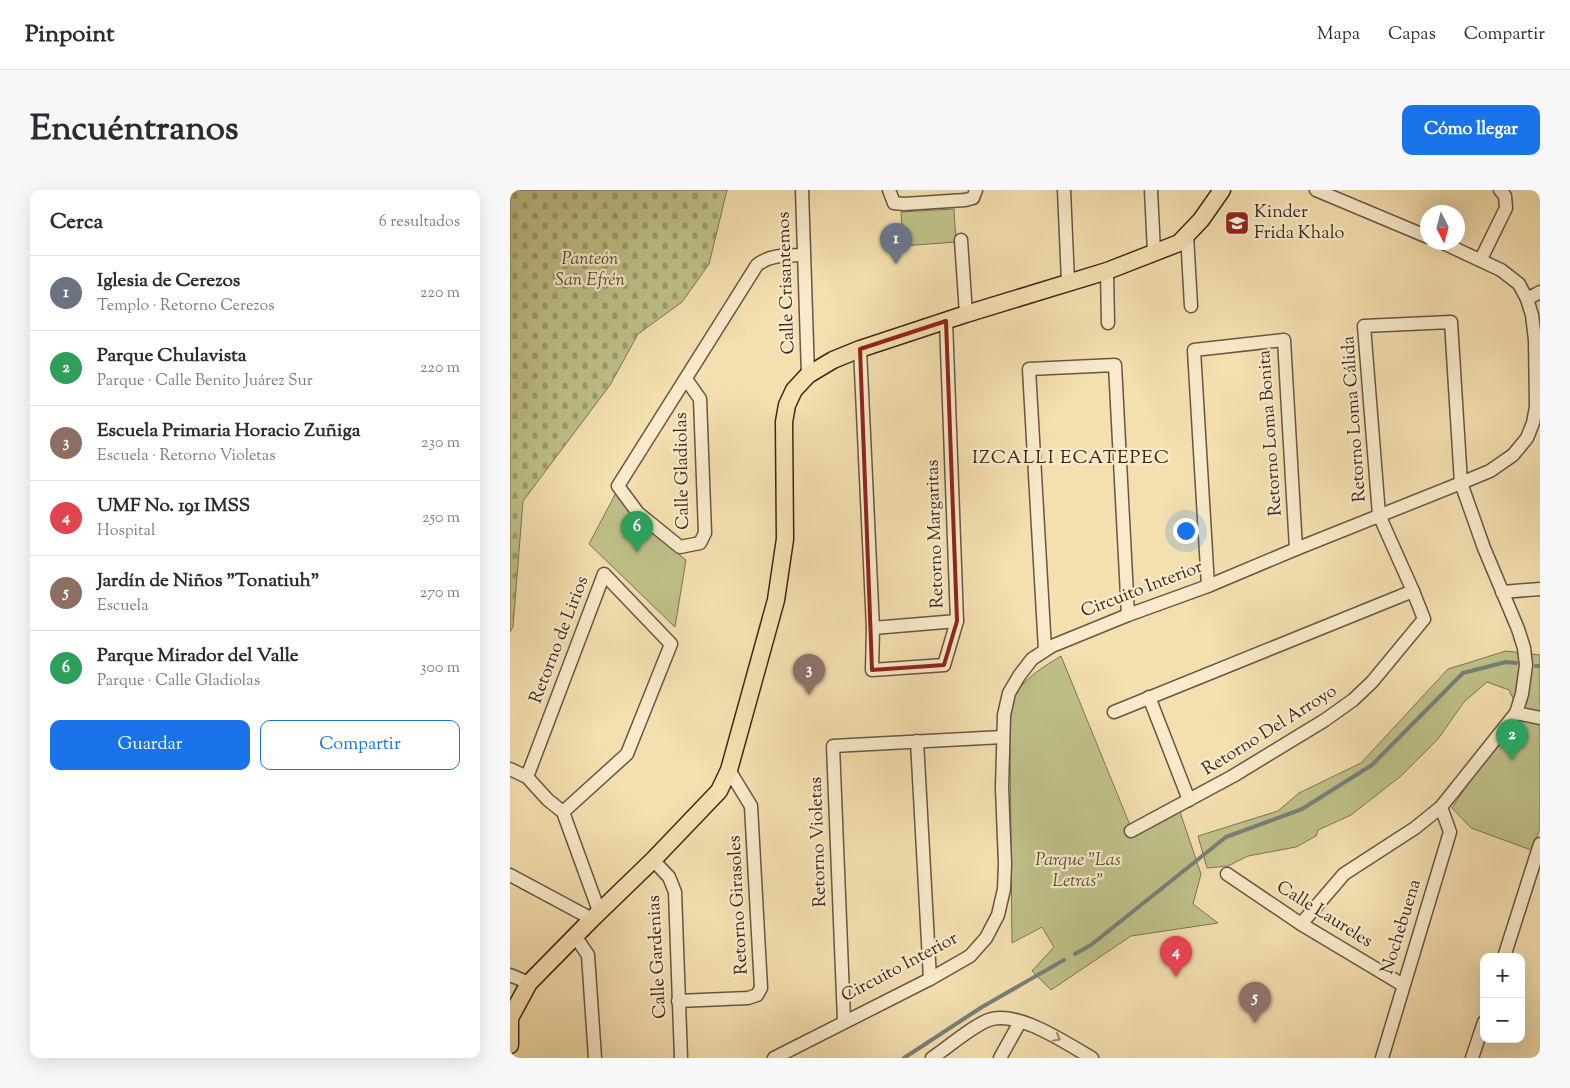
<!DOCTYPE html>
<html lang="es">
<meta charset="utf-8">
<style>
:root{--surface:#fff;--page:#f7f7f7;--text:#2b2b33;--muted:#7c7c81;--line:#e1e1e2;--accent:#1a73e8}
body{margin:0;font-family:"Sorts Mill Goudy",serif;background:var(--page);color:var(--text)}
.controls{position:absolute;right:15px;bottom:15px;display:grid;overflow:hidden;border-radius:10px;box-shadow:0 5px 20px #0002}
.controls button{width:45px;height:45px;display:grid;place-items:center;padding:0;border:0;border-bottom:1px solid var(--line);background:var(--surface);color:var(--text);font:25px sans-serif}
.compass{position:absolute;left:910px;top:15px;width:45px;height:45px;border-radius:50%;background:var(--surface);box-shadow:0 5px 20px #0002;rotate:174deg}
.you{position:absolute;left:675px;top:340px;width:18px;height:18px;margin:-12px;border:4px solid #fff;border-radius:50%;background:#1a73e8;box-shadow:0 0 0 8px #1a73e833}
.badge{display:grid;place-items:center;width:32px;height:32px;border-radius:50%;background:var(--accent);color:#fff;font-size:16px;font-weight:700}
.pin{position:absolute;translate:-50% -41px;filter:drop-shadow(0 1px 2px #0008)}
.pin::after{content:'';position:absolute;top:26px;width:18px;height:15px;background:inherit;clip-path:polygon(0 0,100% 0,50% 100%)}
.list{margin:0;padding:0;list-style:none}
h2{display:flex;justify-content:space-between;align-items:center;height:65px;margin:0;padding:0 20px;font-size:21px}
h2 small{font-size:16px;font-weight:400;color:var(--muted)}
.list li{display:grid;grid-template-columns:32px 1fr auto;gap:15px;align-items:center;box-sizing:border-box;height:75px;padding:0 20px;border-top:1px solid var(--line)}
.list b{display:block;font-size:19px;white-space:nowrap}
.list p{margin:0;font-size:16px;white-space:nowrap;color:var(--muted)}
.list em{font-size:16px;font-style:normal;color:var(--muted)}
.actions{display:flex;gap:10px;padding:15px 20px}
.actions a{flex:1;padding:11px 0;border:1px solid var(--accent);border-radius:10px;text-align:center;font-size:18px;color:var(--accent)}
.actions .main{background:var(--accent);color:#fff}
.map{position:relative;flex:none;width:1030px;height:868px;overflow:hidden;border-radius:10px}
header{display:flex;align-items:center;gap:30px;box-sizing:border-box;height:70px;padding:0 25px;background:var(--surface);border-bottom:1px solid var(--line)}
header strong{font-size:24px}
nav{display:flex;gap:28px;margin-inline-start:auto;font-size:18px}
.intro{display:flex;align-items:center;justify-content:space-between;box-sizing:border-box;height:120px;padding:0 30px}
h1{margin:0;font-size:35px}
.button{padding:12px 22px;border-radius:10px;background:var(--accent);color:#fff;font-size:18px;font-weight:700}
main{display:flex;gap:30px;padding:0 30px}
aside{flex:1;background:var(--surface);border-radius:10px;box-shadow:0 5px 20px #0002}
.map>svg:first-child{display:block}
.cemetery{fill:url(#cemetery-stones);stroke:#7c7554}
.green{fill:#bfc188;stroke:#7c7554}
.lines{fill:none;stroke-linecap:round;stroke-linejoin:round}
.stream{stroke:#778079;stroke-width:4}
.minor-casing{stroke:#685644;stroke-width:15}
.major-casing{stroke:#3a2921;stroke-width:19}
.minor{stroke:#f8eaca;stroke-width:12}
.major{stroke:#f4dfae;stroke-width:16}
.oneway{stroke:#998a76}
.marked{fill:none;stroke:#8f2418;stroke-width:4;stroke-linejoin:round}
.labels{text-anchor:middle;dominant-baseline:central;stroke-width:4.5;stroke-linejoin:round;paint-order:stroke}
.poi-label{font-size:18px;fill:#3a2921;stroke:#f8eaca;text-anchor:start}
.park-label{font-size:18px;font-style:italic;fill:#5b4f3b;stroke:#f8eaca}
.street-label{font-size:18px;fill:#3a2921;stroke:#f8eaca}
.neighbourhood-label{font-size:19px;letter-spacing:1px;fill:#3a2921;stroke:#f8eaca}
</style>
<header>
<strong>Pinpoint</strong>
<nav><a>Mapa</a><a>Capas</a><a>Compartir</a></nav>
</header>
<div class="intro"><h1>Encuéntranos</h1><a class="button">Cómo llegar</a></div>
<main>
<aside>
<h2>Cerca<small>6 resultados</small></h2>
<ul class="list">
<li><span class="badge" style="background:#6b7280">1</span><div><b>Iglesia de Cerezos</b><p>Templo · Retorno Cerezos</p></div><em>220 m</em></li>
<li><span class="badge" style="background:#2e9e5b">2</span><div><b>Parque Chulavista</b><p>Parque · Calle Benito Juárez Sur</p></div><em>220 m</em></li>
<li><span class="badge" style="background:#8d6e63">3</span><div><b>Escuela Primaria Horacio Zuñiga</b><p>Escuela · Retorno Violetas</p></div><em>230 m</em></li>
<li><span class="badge" style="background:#e0444e">4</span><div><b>UMF No. 191 IMSS</b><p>Hospital</p></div><em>250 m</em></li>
<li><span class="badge" style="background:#8d6e63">5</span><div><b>Jardín de Niños &quot;Tonatiuh&quot;</b><p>Escuela</p></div><em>270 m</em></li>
<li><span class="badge" style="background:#2e9e5b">6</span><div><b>Parque Mirador del Valle</b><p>Parque · Calle Gladiolas</p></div><em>300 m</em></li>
</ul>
<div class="actions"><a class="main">Guardar</a><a>Compartir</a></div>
</aside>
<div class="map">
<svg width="1030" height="868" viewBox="0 0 1030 868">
<defs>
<pattern id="cemetery-stones" width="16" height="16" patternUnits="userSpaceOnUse" patternTransform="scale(1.25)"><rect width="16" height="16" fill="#bfc188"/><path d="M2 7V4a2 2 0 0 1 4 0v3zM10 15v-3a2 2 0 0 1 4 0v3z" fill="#9c9d6f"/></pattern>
</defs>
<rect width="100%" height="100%" fill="#f4dfae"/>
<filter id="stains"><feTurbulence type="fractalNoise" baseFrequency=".004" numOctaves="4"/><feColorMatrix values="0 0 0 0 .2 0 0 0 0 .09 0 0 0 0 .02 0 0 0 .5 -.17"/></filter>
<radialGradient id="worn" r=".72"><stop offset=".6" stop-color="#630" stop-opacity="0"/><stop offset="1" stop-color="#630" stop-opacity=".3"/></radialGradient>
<!-- cemetery -->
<polygon class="cemetery" points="0,0 217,0 199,74 172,112 128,144 100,195 13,311 3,437 0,442"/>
<!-- green -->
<g class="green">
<polygon points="444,19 446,52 393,56 391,22"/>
<polygon points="108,299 156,354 176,370 165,437 79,354"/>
<polygon points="996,461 1030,465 1030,639 1021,660 961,638 942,618 976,567 1010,523 999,500 977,492 954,512 928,549 891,586 841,625 808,640 806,646 786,657 738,666 718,676 697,678 688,646 768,621 789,603 851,573 938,479"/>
<path d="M551,466L624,645L670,622L691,684L683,714L708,733L621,746L541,800L522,781L544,757L532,737L502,753L500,550C500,537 500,514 506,503C516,487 535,476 551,466Z"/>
</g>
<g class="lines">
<!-- stream -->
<g class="stream">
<polyline points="1026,476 1030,476"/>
<polyline points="565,764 581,755 716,647 792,619 862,575 953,483 996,472 1006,473"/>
<polyline points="394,868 472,817 554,770"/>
</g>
<defs>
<g id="minor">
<polyline points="292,0 298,185"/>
<polyline points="379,0 384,13 394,14 455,10 463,8 466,0"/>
<polyline points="554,0 558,92"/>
<polyline points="641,0 644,62"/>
<polyline points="806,0 918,47"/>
<polyline points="677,45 681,116"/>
<polyline points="451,50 456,124"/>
<polyline points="971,69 996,18 995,6 990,0"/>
<polyline points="597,81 598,133"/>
<polyline points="1017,109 1030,102"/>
<polyline points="350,159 363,438 362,480 434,475 447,431 436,131"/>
<path d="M176,189L190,209L195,343L190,353L170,357L128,323L108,296L247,75C261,64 277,66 294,65"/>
<polyline points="698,396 684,160 774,150 786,359"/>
<polyline points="992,402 1030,399"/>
<polyline points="363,438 447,431"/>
<polyline points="535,460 519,179 605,175 618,425"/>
<polyline points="639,507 679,610"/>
<polyline points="604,522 903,401"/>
<polyline points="1006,523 1030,528"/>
<polyline points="407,551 420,789"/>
<polyline points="0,579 17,587 38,610 53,622 89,721"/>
<polyline points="17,587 94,384 161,454 117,564 53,622"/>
<polyline points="621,641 723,586 815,530 843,510 862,492 914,429 903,401 869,325 854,136 941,132 951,293 974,358 1008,439 1014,458 1016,475 1012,504 1006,523 931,617 905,638 834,684 791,734"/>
<polyline points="143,670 159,687 165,702 171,868"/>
<polyline points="717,684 791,734 893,795"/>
<polyline points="0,685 82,729"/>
<polyline points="65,746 78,765 85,868"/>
<polyline points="994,767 1030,654"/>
<polyline points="0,785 19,793"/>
<polyline points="168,811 238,808 247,805 251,798 241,616 219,580"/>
<polyline points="334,831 323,556 493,547"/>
<polyline points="264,868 420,789 460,766 476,748 488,725 494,699 495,674 492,598 494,525 499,503 509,486 522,469 542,456 618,425 698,396 786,359 951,293 980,281 1003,265 1017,248 1023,233 1026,217 1025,150 1022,125 1017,109 1009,94 991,80 931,52"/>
<path d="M422,868C440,856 457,840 476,831C504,817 557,854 582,868"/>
<polyline points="490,868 510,832"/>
<polyline points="872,868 940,642 931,617"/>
<polyline points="962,868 974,832"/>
</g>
<polyline id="major" points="0,855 0,828 19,793 82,729 143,670 209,601 219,580 266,410 275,349 274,232 277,215 284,200 298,185 323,170 350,159 456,124 597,81 669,53 691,30 712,0"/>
</defs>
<!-- minor casing -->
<use href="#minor" class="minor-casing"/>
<!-- major casing -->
<use href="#major" class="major-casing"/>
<!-- minor -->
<use href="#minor" class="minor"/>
<!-- major -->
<use href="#major" class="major"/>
</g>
<!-- one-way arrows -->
<defs><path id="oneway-chevron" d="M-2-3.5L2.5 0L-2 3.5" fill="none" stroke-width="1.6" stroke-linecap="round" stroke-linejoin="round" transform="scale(1.25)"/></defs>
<use class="oneway" href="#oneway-chevron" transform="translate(547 848) rotate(29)"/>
<!-- marked area -->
<path class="marked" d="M436,131L447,431L434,475L362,480L350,159Z"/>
<!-- icons -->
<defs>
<symbol id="school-square" viewBox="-11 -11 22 22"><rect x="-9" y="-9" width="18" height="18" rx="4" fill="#8f2418" stroke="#f8eaca"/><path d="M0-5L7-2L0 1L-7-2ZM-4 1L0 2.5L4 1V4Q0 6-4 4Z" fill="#fff"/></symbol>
</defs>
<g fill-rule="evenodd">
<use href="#school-square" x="713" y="19" width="28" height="28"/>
</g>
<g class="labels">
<!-- poi labels -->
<g class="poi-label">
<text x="744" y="23">Kinder<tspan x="744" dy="21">Frida Khalo</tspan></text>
</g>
<!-- park labels -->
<g class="park-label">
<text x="80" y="70">Panteón<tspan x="80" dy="21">San Efrén</tspan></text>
<text x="568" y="671">Parque "Las<tspan x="568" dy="21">Letras"</tspan></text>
</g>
<!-- street labels -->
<g class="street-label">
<text transform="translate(277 93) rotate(-92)">Calle Crisantemos</text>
<text transform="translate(845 229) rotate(-94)">Retorno Loma Cálida</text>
<text transform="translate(761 243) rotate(-94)">Retorno Loma Bonita</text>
<text transform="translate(173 281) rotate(-91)">Calle Gladiolas</text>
<text transform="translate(426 344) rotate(-92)">Retorno Margaritas</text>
<text transform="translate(632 400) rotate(-21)">Circuito Interior</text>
<text transform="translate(50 450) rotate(-69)">Retorno de Lirios</text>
<text transform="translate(760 541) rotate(-32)">Retorno Del Arroyo</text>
<text transform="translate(309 652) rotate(-92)">Retorno Violetas</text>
<text transform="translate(229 715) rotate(-93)">Retorno Girasoles</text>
<text transform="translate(814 725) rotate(32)">Calle Laureles</text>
<text transform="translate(892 737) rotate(-73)">Nochebuena</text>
<text transform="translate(148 767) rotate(-93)">Calle Gardenias</text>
<text transform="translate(390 778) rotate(-28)">Circuito Interior</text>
</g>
<!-- neighbourhood labels -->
<g class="neighbourhood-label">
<text x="561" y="268">IZCALLI ECATEPEC</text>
</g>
</g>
<rect width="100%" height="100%" filter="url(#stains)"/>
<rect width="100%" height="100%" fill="url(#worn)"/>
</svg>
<div class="controls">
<button>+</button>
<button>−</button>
</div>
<svg class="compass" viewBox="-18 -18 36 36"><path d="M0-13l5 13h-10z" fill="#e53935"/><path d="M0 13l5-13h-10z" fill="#7c7c81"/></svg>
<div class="you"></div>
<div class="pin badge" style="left:386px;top:74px;background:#6b7280">1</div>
<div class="pin badge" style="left:1002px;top:570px;background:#2e9e5b">2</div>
<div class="pin badge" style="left:299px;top:505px;background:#8d6e63">3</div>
<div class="pin badge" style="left:666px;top:787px;background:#e0444e">4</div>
<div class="pin badge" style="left:745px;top:833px;background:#8d6e63">5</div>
<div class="pin badge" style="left:127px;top:362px;background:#2e9e5b">6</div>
</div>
</main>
